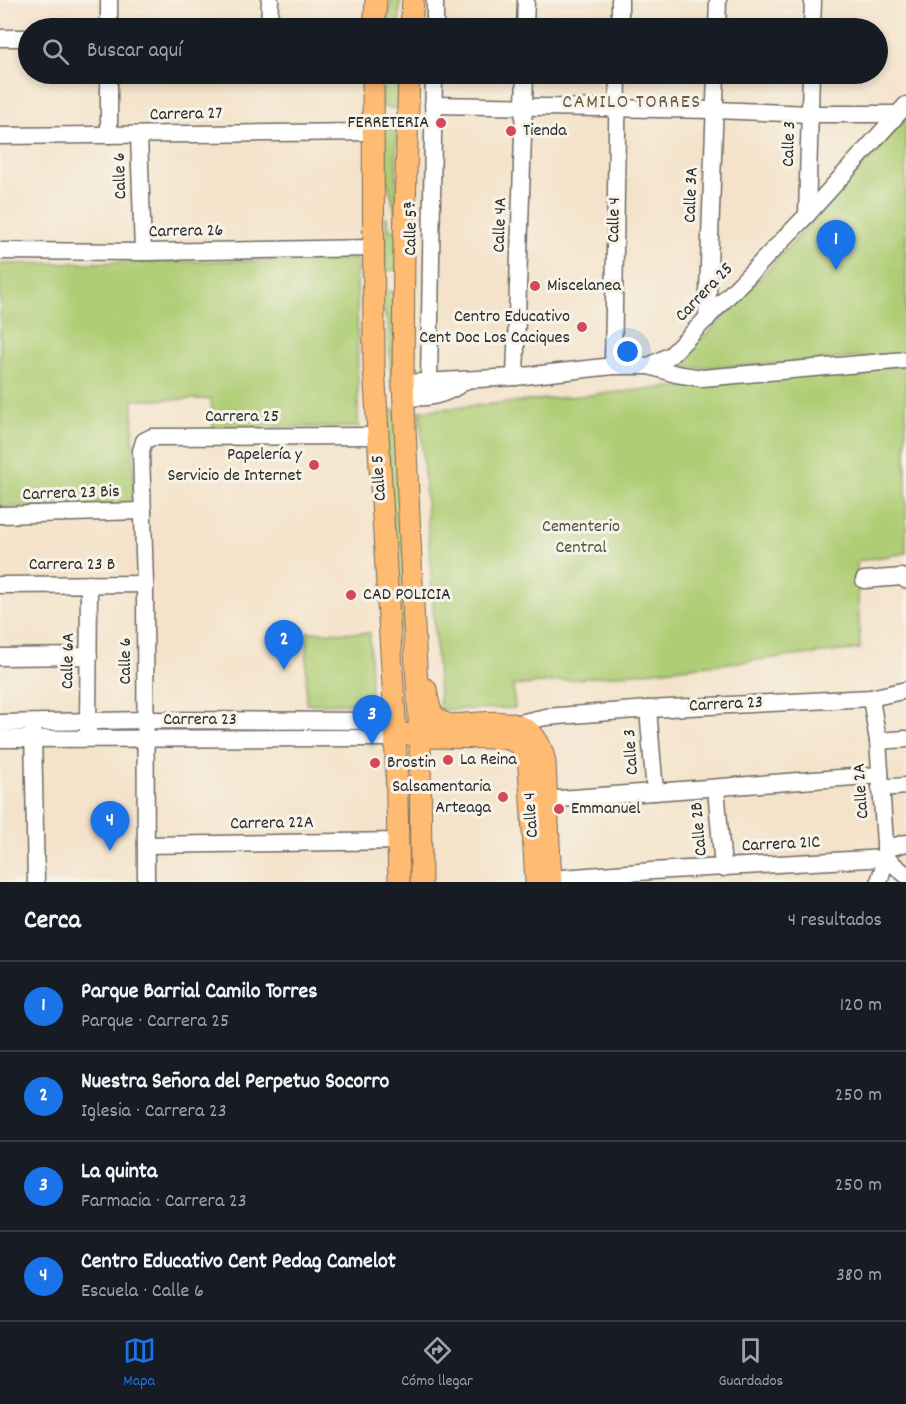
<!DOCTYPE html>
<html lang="es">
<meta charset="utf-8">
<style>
:root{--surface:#171b24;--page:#242831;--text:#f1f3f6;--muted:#9ea1a6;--line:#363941;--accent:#1a73e8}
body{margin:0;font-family:Dekko,sans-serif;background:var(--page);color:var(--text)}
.you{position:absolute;left:628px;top:352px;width:21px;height:21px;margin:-15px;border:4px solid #fff;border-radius:50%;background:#1a73e8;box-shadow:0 0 0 9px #1a73e833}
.badge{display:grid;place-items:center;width:39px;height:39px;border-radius:50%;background:var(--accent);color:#fff;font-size:20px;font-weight:700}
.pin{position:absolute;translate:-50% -50px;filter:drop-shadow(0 2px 3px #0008)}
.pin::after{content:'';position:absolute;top:32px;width:21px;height:18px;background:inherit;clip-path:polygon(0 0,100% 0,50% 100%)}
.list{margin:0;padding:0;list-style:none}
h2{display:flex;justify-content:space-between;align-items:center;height:78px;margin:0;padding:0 24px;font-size:26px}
h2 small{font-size:20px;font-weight:400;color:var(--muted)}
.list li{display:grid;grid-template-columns:39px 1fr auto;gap:18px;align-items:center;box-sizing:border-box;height:90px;padding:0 24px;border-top:2px solid var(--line)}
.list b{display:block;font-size:22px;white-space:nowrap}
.list p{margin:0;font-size:20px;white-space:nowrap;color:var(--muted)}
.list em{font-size:20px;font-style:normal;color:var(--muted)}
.icon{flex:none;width:33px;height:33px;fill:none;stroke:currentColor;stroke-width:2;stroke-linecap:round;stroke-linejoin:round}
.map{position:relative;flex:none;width:906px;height:882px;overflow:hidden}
.search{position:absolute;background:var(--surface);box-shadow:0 3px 9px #0003;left:18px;right:18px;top:18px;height:66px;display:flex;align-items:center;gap:15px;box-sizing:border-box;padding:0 21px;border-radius:33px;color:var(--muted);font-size:22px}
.sheet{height:438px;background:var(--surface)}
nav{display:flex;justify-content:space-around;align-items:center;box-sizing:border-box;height:84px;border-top:2px solid var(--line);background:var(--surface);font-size:16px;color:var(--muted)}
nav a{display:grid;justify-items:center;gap:3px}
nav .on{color:var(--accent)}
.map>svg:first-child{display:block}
.green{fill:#afcd74;stroke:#6d7c50;stroke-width:1.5}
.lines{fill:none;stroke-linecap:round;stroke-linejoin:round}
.minor-casing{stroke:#716b63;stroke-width:19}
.major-casing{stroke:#716b63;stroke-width:23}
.minor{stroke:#fff;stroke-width:16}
.major{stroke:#ffbb71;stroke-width:21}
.poi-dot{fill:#d1495b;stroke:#f7f3e8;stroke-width:2}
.labels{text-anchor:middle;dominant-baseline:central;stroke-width:6;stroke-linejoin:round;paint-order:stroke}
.street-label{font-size:18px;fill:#2b2b2b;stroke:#f7f3e8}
.poi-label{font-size:18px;fill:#2b2b2b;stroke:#f7f3e8;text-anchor:start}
.park-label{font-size:18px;fill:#4c543d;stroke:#f7f3e8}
.neighbourhood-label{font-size:20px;letter-spacing:1.5px;fill:#6b5a47;stroke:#f7f3e8}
</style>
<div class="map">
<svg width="906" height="882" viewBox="0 0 906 882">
<rect width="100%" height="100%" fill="#f7f3e8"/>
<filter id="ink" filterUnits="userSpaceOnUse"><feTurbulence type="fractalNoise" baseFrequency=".0167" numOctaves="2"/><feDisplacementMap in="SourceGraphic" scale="12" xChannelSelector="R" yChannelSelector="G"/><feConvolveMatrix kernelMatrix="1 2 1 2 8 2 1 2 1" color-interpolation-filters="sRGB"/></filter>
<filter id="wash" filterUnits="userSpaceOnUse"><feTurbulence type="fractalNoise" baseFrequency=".008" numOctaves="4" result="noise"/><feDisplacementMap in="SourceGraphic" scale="24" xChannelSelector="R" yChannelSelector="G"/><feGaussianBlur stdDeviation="1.35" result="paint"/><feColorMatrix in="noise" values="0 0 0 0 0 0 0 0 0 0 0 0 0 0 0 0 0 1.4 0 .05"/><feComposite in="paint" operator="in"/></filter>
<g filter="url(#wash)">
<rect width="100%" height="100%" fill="#f4e3ca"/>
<!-- green -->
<g class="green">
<polygon points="391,0 400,0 399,28 388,28"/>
<polygon points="384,74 398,74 397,108 381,107"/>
<polygon points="906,117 906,354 757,365 685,368 678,366 676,362 709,332 797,238 806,226"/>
<polygon points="382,128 396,129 397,220 388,182 381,181"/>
<polygon points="386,216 390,230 398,230 396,270 386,270"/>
<polygon points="357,259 358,427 213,428 211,399 133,400 134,506 0,507 0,264"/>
<polygon points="382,291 397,292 392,390 388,325 381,304"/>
<polygon points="906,365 906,553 857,561 860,649 513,686 515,708 440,710 420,411"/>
<polygon points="385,410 396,410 410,687 405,688"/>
<polygon points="307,632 370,633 371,703 306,704"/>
</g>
</g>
<g filter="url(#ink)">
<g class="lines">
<defs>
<g id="minor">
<polyline points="109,0 109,28"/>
<polyline points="269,28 270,0"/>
<polyline points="435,28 435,0"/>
<polyline points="525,28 526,0"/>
<polyline points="620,28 620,0"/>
<polyline points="717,28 718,0"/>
<polyline points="812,28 813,0"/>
<polyline points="0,38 28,38"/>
<polyline points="109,74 109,135"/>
<polyline points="433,105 714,110 811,114 897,114"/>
<polyline points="139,135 143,252"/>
<polyline points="0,136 373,132"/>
<polyline points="807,215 811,74"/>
<polyline points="0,251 143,252 373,248"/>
<polyline points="707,319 716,74"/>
<polyline points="613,366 618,74"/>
<polyline points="649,366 676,374 702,378 906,360"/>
<polyline points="515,377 525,74"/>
<polyline points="429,382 434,74"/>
<polyline points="403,383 515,377 613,366 649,366 671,355 807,215 906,105"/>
<path d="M404,397C428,399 444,396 464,382"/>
<polyline points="0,515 143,511"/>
<polyline points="864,580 902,577 906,580"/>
<polyline points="0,585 145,584"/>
<polyline points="0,657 89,656"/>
<polyline points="871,698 878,741 886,858 879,882"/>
<polyline points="648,709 655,792"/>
<polyline points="0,723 145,720 384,721 395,732 384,738 375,738 0,739"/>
<polyline points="515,724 546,717 648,709 871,698 906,690"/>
<polyline points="33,730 36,882"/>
<polyline points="88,731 89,584"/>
<polyline points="878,741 906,739"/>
<polyline points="716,788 723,868"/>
<polyline points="880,788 906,786"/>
<polyline points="546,800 880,775"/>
<polyline points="146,845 399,841"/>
<polyline points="885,849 906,843"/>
<polyline points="550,879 652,871 886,858 906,875"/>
<polyline points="146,882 145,584 141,451 144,441 152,437 378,436"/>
</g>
<g id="major">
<polyline points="374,28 376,0"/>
<polyline points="411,28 413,0"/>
<polyline points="373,74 374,366 395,720 399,882"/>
<polyline points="409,74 404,242 403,383 415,649 420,737 421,882"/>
<path d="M426,689C429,707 430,721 451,725C491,723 536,710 545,763L551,882"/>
<path d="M408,734L420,737L502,738C521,741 527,749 529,767L536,882"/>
</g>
</defs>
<!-- minor casing -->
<use href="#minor" class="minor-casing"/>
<!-- major casing -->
<use href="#major" class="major-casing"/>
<!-- minor -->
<use href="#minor" class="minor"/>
<!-- major -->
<use href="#major" class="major"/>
</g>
</g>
<!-- markers -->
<g class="poi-dot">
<circle cx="441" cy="123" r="6"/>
<circle cx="511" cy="131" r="6"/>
<circle cx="535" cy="286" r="6"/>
<circle cx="582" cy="327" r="6"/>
<circle cx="314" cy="465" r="6"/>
<circle cx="351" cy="595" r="6"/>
<circle cx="448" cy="760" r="6"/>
<circle cx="375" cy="763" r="6"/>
<circle cx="503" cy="797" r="6"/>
<circle cx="559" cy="809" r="6"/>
</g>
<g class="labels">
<!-- street labels -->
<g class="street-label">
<text transform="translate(186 115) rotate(-1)">Carrera 27</text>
<text transform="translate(790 144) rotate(-88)">Calle 3</text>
<text transform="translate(121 176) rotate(-92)">Calle 6</text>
<text transform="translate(692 195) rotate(-88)">Calle 3A</text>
<text transform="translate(615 220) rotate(-89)">Calle 4</text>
<text transform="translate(501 225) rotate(-88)">Calle 4A</text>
<text transform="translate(412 228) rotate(-89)">Calle 5ª</text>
<text transform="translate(186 232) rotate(-1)">Carrera 26</text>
<text transform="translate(705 293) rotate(-46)">Carrera 25</text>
<text x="242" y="417">Carrera 25</text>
<text transform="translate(380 478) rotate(-94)">Calle 5</text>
<text transform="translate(71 494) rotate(-2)">Carrera 23 Bis</text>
<text x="72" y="565">Carrera 23 B</text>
<text transform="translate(69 661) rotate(-89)">Calle 6A</text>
<text transform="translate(126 661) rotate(-90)">Calle 6</text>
<text transform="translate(726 705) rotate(-3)">Carrera 23</text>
<text x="200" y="720">Carrera 23</text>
<text transform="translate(632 752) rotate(-94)">Calle 3</text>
<text transform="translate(862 791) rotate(-94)">Calle 2A</text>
<text transform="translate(532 815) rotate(-94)">Calle 4</text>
<text transform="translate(272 824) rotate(-1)">Carrera 22A</text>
<text transform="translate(700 829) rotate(-95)">Calle 2B</text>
<text transform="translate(781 845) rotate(-3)">Carrera 21C</text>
</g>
<!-- poi labels -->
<g class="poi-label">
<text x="429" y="123" text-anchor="end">FERRETERIA</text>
<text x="523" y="131">Tienda</text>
<text x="547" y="286">Miscelanea</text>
<text x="570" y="317" text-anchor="end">Centro Educativo<tspan x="570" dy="21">Cent Doc Los Caciques</tspan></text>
<text x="302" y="455" text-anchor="end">Papelería y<tspan x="302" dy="21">Servicio de Internet</tspan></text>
<text x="363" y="595">CAD POLICIA</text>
<text x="460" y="760">La Reina</text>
<text x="387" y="763">Brostin</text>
<text x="491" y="787" text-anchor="end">Salsamentaria<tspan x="491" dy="21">Arteaga</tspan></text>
<text x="571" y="809">Emmanuel</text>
</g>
<!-- park labels -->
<g class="park-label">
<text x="581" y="527">Cementerio<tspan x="581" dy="21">Central</tspan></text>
</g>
<!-- neighbourhood labels -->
<g class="neighbourhood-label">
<text x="632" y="103">CAMILO TORRES</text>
</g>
</g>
</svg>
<div class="you"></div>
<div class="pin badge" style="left:836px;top:270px">1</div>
<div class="pin badge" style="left:284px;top:670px">2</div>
<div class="pin badge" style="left:372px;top:745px">3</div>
<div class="pin badge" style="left:110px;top:851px">4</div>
<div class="search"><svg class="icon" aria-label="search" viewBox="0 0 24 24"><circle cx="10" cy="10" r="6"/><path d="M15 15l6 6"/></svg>Buscar aquí</div>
</div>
<section class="sheet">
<h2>Cerca<small>4 resultados</small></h2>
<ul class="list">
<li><span class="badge">1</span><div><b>Parque Barrial Camilo Torres</b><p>Parque · Carrera 25</p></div><em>120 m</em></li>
<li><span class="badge">2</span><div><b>Nuestra Señora del Perpetuo Socorro</b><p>Iglesia · Carrera 23</p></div><em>250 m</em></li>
<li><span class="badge">3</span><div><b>La quinta</b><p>Farmacia · Carrera 23</p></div><em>250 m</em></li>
<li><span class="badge">4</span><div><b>Centro Educativo Cent Pedag Camelot</b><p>Escuela · Calle 6</p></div><em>380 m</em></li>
</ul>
</section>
<nav>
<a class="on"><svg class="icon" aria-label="map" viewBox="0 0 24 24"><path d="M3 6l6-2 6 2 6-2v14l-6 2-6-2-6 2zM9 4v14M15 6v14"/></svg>Mapa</a>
<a><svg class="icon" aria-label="directions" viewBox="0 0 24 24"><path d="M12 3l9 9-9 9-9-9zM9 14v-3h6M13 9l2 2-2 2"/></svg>Cómo llegar</a>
<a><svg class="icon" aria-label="saved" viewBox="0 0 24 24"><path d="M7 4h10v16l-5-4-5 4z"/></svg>Guardados</a>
</nav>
